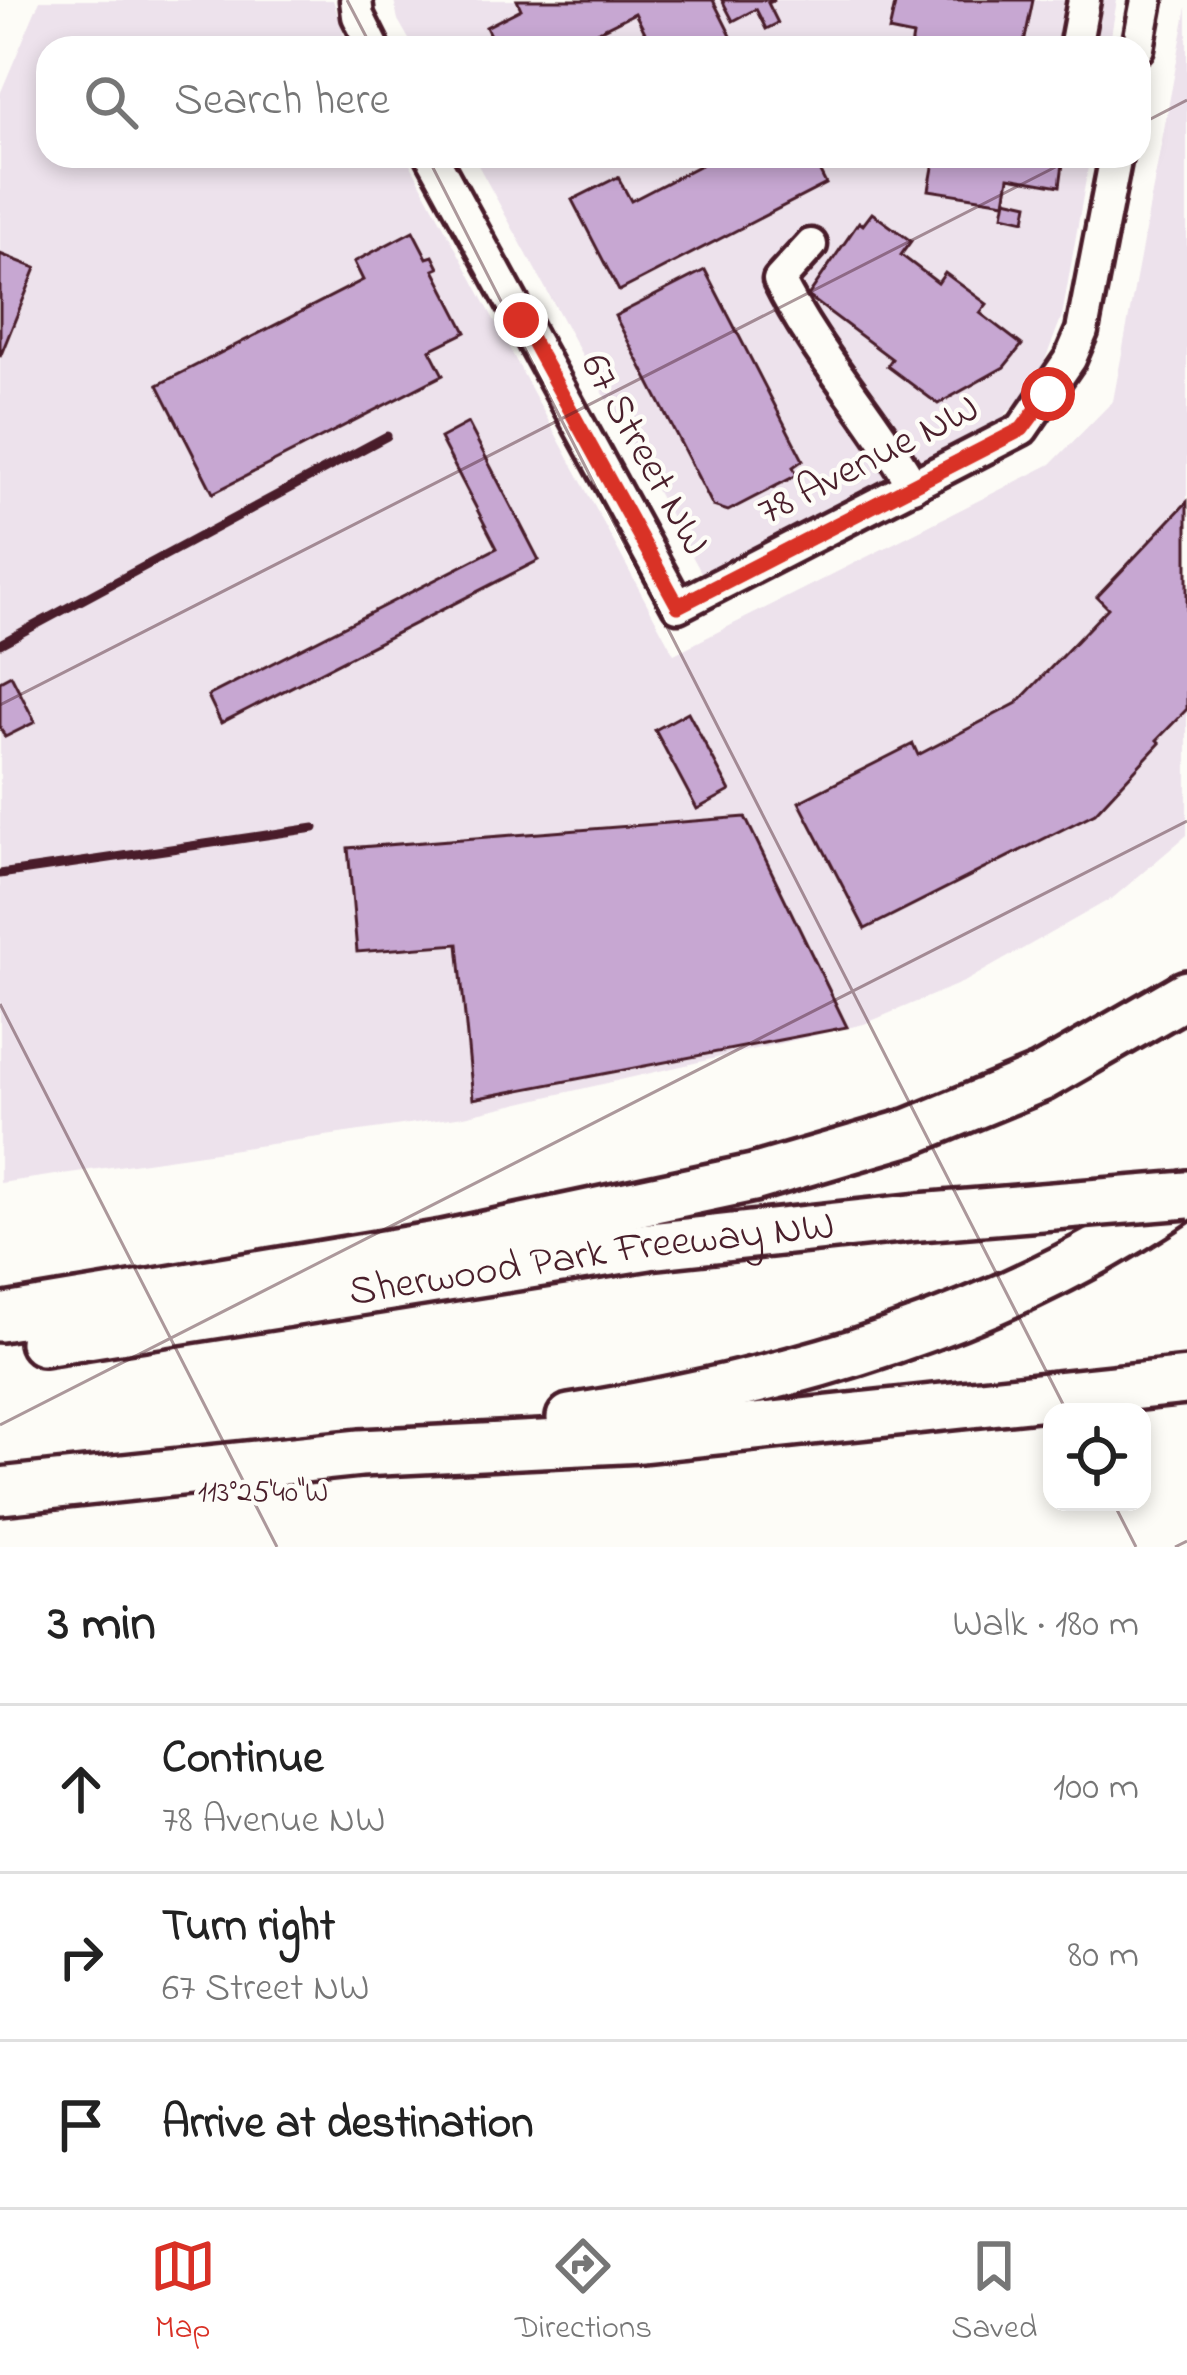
<!DOCTYPE html>
<meta charset="utf-8">
<style>
:root{--surface:#fff;--page:#f2f2f2;--text:#222;--muted:#767676;--line:#e0e0e0;--accent:#d93025}
body{margin:0;font-family:"Indie Flower",sans-serif;background:var(--page);color:var(--text)}
.controls{position:absolute;right:36px;bottom:36px;display:grid;overflow:hidden;border-radius:24px;box-shadow:0 6px 18px #0003}
.controls button{width:108px;height:108px;display:grid;place-items:center;padding:0;border:0;border-bottom:3px solid var(--line);background:var(--surface);color:var(--text);font:60px sans-serif}
.stop{position:absolute;width:36px;height:36px;margin:-27px;border:9px solid #d93025;border-radius:50%;background:#fff}
.stop.end{background:#d93025;border-color:#fff;box-shadow:0 3px 12px #0008}
.list{margin:0;padding:0;list-style:none}
h2{display:flex;justify-content:space-between;align-items:center;height:156px;margin:0;padding:0 48px;font-size:51px}
h2 small{font-size:39px;font-weight:400;color:var(--muted)}
.list li{display:grid;grid-template-columns:78px 1fr auto;gap:36px;align-items:center;box-sizing:border-box;height:168px;padding:0 48px;border-top:3px solid var(--line)}
.list b{display:block;font-size:45px;white-space:nowrap}
.list p{margin:0;font-size:39px;white-space:nowrap;color:var(--muted)}
.list em{font-size:39px;font-style:normal;color:var(--muted)}
.icon{flex:none;width:66px;height:66px;fill:none;stroke:currentColor;stroke-width:2;stroke-linecap:round;stroke-linejoin:round}
.map{position:relative;flex:none;width:1187px;height:1547px;overflow:hidden}
.search{position:absolute;background:var(--surface);box-shadow:0 6px 18px #0003;left:36px;right:36px;top:36px;height:132px;display:flex;align-items:center;gap:30px;box-sizing:border-box;padding:0 42px;border-radius:36px;color:var(--muted);font-size:45px}
.sheet{height:660px;background:var(--surface)}
nav{display:flex;justify-content:space-around;align-items:center;box-sizing:border-box;height:168px;border-top:3px solid var(--line);background:var(--surface);font-size:33px;color:var(--muted)}
nav a{display:grid;justify-items:center;gap:6px}
nav .on{color:var(--accent)}
.map>svg:first-child{display:block}
.built{fill:#ede2ec}
.building{fill:#c7a7d2;stroke:#4a1f2b;stroke-width:3}
.lines{fill:none;stroke-linecap:round;stroke-linejoin:round}
.minor-casing{stroke:#4a1f2b;stroke-width:39}
.highway-casing{stroke:#4a1f2b;stroke-width:54}
.minor{stroke:#fdfcf7;stroke-width:30}
.highway{stroke:#fdfcf7;stroke-width:45}
.rail{stroke:#4a1f2b;stroke-width:9}
.highway-bridge-casing{stroke:#4a1f2b;stroke-width:54;stroke-linecap:butt}
.highway-bridge{stroke:#fdfcf7;stroke-width:45}
.route{stroke:#d93025;stroke-width:15}
.ticks{fill:none;stroke:#4a1f2b;stroke-width:3;stroke-opacity:0.45}
.labels{text-anchor:middle;dominant-baseline:central;stroke-width:9;stroke-linejoin:round;paint-order:stroke}
.street-label{font-size:42px;fill:#4a1f2b;stroke:#fdfcf7}
.ticks-label{font-size:30px;text-anchor:middle;fill:#4a1f2b;stroke:#fdfcf7;stroke-width:9;stroke-linejoin:round;paint-order:stroke}
</style>
<div class="map">
<svg width="1187" height="1547" viewBox="0 0 1187 1547">
<rect width="100%" height="100%" fill="#fdfcf7"/>
<filter id="ink" filterUnits="userSpaceOnUse"><feTurbulence type="fractalNoise" baseFrequency=".00833" numOctaves="2"/><feDisplacementMap in="SourceGraphic" scale="24" xChannelSelector="R" yChannelSelector="G"/><feConvolveMatrix kernelMatrix="1 2 1 2 8 2 1 2 1" color-interpolation-filters="sRGB"/></filter>
<g filter="url(#ink)">
<!-- built -->
<g class="built">
<polygon points="40,0 333,0 348,48 48,48 48,156 406,156 674,654 1051,464 1113,401 1187,7 1187,835 1114,897 966,981 864,1024 464,1116 0,1183 0,94"/>
<polygon points="394,0 1117,0 1109,48 414,48 398,20"/>
<polygon points="473,156 1090,156 1062,316 1037,381 1003,417 702,574"/>
</g>
<!-- building -->
<g class="building">
<polygon points="517,0 713,0 737,48 653,48 635,13 593,34 601,48 496,48 486,27 521,9"/>
<polygon points="722,0 775,0 768,3 778,23 766,29 756,9 733,21"/>
<polygon points="896,0 1033,0 1023,48 911,48 913,36 889,31"/>
<polygon points="718,156 812,156 826,184 619,291 572,200 618,177 631,201"/>
<polygon points="935,156 1064,156 1060,186 1009,177 1005,202 929,190"/>
<polygon points="1006,199 1028,204 1025,220 1003,215"/>
<polygon points="872,213 911,241 901,255 938,283 945,273 987,304 980,313 1022,345 1004,367 938,404 887,366 892,359 808,296 859,222 863,225"/>
<polygon points="413,231 427,258 433,256 439,268 434,270 466,332 430,350 443,375 213,493 158,385 363,280 354,262"/>
<polygon points="0,254 36,268 0,357"/>
<polygon points="705,270 803,460 793,467 797,475 728,511 713,506 615,316"/>
<polygon points="468,423 539,560 221,723 208,696 497,548 440,438"/>
<polygon points="1187,502 1187,709 1157,740 1160,743 1095,813 865,929 799,802 913,744 918,755 1017,703 1108,608 1097,597"/>
<polygon points="11,675 35,722 5,737 0,727 0,681"/>
<polygon points="688,712 730,791 697,809 655,730"/>
<polygon points="745,817 847,1027 473,1099 458,944 357,952 348,848"/>
</g>
<g class="lines">
<defs>
<g id="minor">
<polyline points="356,0 358,16 374,48"/>
<polyline points="1075,48 1084,0"/>
<polyline points="1138,48 1147,0"/>
<polyline points="432,156 678,606 1022,429 1070,359 1082,331 1116,156"/>
<path d="M811,245L779,280C815,354 873,415 913,486"/>
</g>
<g id="highway">
<polyline points="0,1318 443,1244 753,1178 910,1132 1041,1078 1187,994"/>
<path id="s1" d="M43,1342L649,1246L919,1217"/>
<path d="M570,1418C786,1383 1006,1321 1187,1194"/>
<polyline points="0,1491 360,1453 642,1439 1187,1381"/>
</g>
</defs>
<!-- minor casing -->
<use href="#minor" class="minor-casing"/>
<!-- highway casing -->
<use href="#highway" class="highway-casing"/>
<!-- minor -->
<use href="#minor" class="minor"/>
<!-- highway -->
<use href="#highway" class="highway"/>
<!-- rail -->
<g class="rail">
<polyline points="0,644 387,436"/>
<polyline points="0,874 314,828"/>
</g>
<defs>
<polyline id="highway-bridge" points="919,1217 1187,1195"/>
</defs>
<!-- highway-bridge casing -->
<use href="#highway-bridge" class="highway-bridge-casing"/>
<!-- highway-bridge -->
<use href="#highway-bridge" class="highway-bridge"/>
</g>
</g>
<g class="lines" filter="url(#ink)">
<!-- route -->
<polyline class="route" points="521,320 678,606 1022,429 1048,394"/>
</g>
<!-- ticks -->
<path class="ticks" d="M347,0L372,48M1139,125L1187,100M427,156L1067,1412M0,705L1077,156M0,1004L277,1547M0,1425L1187,821M1113,1502L1136,1547M1175,1547L1187,1541"/>
<g class="labels">
<!-- street labels -->
<g class="street-label">
<text transform="translate(644 455) rotate(61)">67 Street NW</text>
<text transform="translate(869 461) rotate(-27)">78 Avenue NW</text>
<text stroke="none"><textPath href="#s1" startOffset="555">Sherwood Park Freeway NW</textPath></text>
</g>
</g>
<g class="ticks-label">
<text x="263" y="1501">113°25'40"W</text>
</g>
</svg>
<div class="controls">
<button><svg class="icon" aria-label="locate" viewBox="0 0 24 24"><circle cx="12" cy="12" r="6"/><path d="M12 2v4M12 18v4M2 12h4M18 12h4"/></svg></button>
</div>
<div class="stop" style="left:1048px;top:394px"></div>
<div class="stop end" style="left:521px;top:320px"></div>
<div class="search"><svg class="icon" aria-label="search" viewBox="0 0 24 24"><circle cx="10" cy="10" r="6"/><path d="M15 15l6 6"/></svg>Search here</div>
</div>
<section class="sheet">
<h2>3 min<small>Walk · 180 m</small></h2>
<ul class="list">
<li><svg class="icon" aria-label="ahead" viewBox="0 0 24 24"><path d="M12 20V5M6 11l6-6 6 6"/></svg><div><b>Continue</b><p>78 Avenue NW</p></div><em>100 m</em></li>
<li><svg class="icon" aria-label="right" viewBox="0 0 24 24"><path d="M7 20v-9h11M14 6l5 5-5 5"/></svg><div><b>Turn right</b><p>67 Street NW</p></div><em>80 m</em></li>
<li><svg class="icon" aria-label="arrive" viewBox="0 0 24 24"><path d="M6 21V4h12l-3 4 3 4H6"/></svg><div><b>Arrive at destination</b></div></li>
</ul>
</section>
<nav>
<a class="on"><svg class="icon" aria-label="map" viewBox="0 0 24 24"><path d="M3 6l6-2 6 2 6-2v14l-6 2-6-2-6 2zM9 4v14M15 6v14"/></svg>Map</a>
<a><svg class="icon" aria-label="directions" viewBox="0 0 24 24"><path d="M12 3l9 9-9 9-9-9zM9 14v-3h6M13 9l2 2-2 2"/></svg>Directions</a>
<a><svg class="icon" aria-label="saved" viewBox="0 0 24 24"><path d="M7 4h10v16l-5-4-5 4z"/></svg>Saved</a>
</nav>
